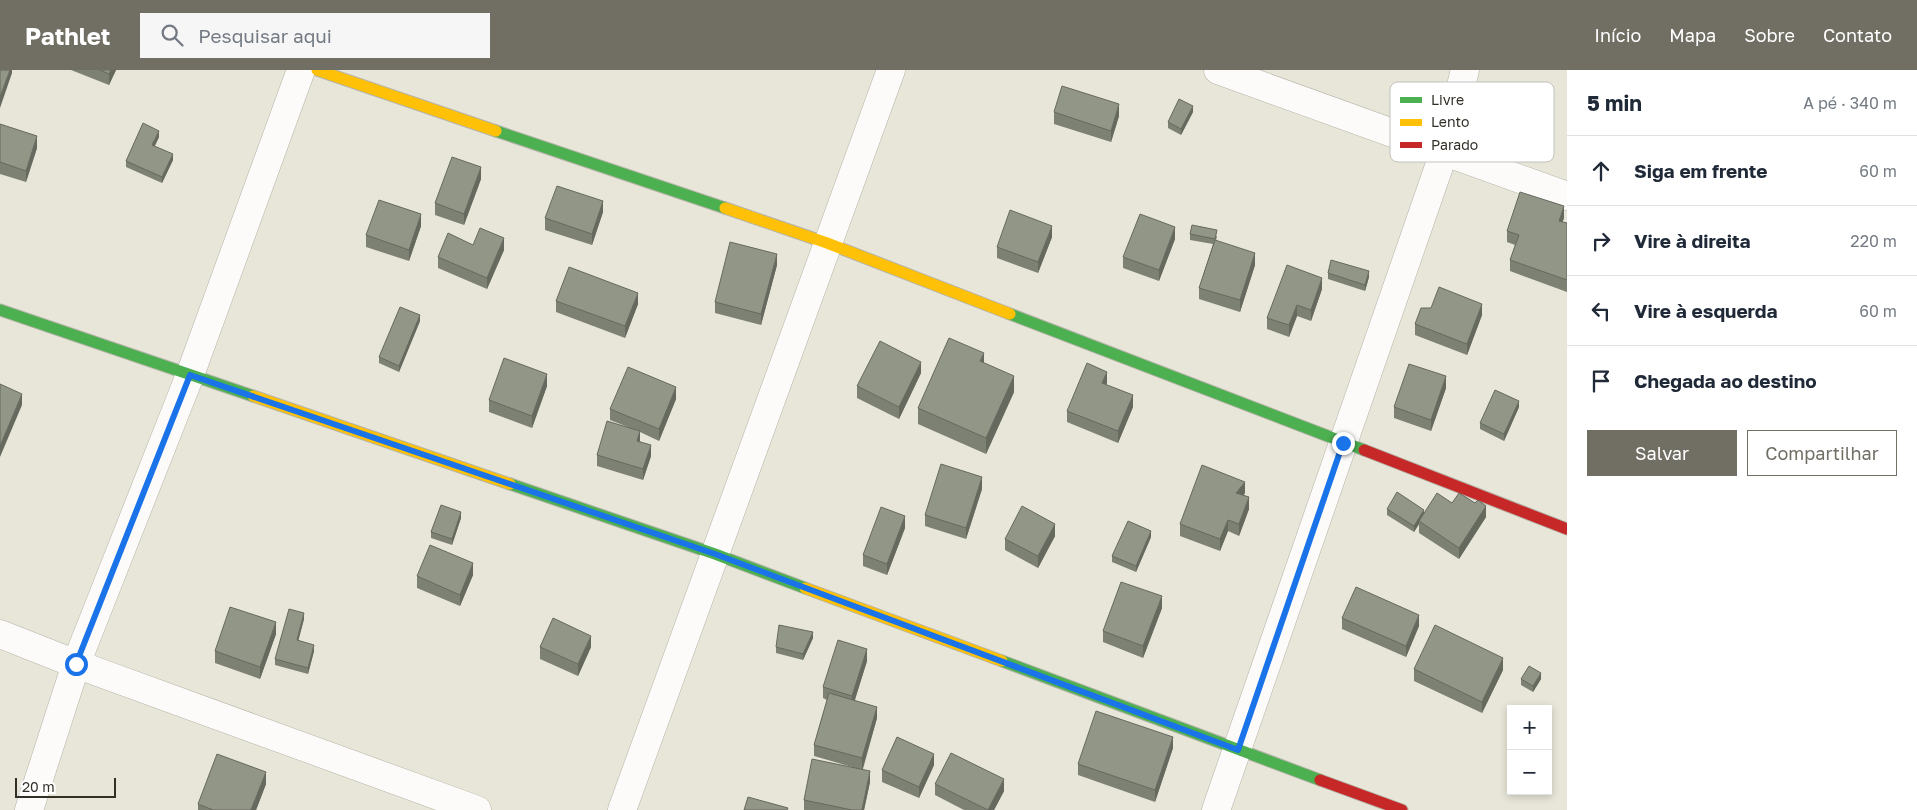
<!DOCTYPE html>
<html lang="pt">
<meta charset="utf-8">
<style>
:root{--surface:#fff;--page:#f6f6f7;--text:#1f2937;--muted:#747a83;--line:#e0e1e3;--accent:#716f64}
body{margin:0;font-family:"Golos Text",sans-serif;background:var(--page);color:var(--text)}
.controls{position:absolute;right:15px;bottom:15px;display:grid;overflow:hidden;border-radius:0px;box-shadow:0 2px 8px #0003}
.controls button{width:45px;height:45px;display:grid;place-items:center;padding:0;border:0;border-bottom:1px solid var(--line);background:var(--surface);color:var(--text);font:25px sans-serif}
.scale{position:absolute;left:15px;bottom:12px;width:101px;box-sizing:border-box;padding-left:5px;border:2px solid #312f26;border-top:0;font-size:14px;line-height:18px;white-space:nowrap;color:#312f26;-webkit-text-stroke:4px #fff;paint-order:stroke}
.stop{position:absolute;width:15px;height:15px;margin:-11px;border:4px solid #1a73e8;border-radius:50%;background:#fff}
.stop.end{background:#1a73e8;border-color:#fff;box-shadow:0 1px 5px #0008}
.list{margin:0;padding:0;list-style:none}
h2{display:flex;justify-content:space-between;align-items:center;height:65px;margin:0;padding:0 20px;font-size:21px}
h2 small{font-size:16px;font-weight:400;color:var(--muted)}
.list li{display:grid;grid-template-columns:32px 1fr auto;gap:15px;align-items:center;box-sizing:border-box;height:70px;padding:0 20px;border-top:1px solid var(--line)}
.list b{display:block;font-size:19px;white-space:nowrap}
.list em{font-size:16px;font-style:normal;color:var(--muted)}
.actions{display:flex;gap:10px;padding:15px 20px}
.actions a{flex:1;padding:11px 0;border:1px solid var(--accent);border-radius:0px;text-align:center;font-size:18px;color:var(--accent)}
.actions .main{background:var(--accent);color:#fff}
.icon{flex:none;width:28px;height:28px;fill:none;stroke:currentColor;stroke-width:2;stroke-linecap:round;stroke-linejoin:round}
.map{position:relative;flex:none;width:1567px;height:740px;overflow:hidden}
header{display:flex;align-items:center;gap:30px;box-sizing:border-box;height:70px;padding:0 25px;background:var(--accent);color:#fff}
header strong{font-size:24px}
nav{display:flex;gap:28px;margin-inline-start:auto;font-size:18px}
.search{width:350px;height:45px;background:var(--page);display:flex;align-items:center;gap:12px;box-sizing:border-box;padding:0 18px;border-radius:0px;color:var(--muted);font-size:19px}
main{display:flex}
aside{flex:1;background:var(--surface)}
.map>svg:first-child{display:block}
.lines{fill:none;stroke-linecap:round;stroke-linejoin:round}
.street-casing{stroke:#b5b3a8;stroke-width:29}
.fast-casing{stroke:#b5b3a8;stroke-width:13}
.slow-casing{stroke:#b5b3a8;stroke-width:13}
.jam-casing{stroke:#b5b3a8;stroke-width:13}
.street{stroke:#fcfbf9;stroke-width:28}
.fast{stroke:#4caf50;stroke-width:11}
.slow{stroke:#ffc107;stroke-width:11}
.jam{stroke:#c62828;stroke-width:11}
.wall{fill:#7d8173}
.shaded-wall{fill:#66695e}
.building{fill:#919686;stroke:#66695e}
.route{stroke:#1a73e8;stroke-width:6}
.key{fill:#fff;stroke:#c1c1be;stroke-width:1}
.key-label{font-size:14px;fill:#312f26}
</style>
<header>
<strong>Pathlet</strong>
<div class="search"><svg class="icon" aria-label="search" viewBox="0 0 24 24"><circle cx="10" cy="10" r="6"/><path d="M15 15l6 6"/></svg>Pesquisar aqui</div>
<nav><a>Início</a><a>Mapa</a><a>Sobre</a><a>Contato</a></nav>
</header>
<main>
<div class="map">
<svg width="1567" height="740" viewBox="0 0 1567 740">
<rect width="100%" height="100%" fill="#e8e6d8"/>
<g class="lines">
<defs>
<g id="street">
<polyline points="1218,0 1567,126"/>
<polyline points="0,564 76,594 477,740"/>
<polyline points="29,740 76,594 190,305 301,0"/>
<polyline points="622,740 891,0"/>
<polyline points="1216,740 1444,82 1465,0"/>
</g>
<g id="fast">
<polyline points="496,61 725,138"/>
<polyline points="0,240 253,326"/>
<polyline points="1010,244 1364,380"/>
<polyline points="510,414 715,484 805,518"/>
<polyline points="1002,591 1320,710"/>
</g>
<g id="slow">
<polyline points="317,0 496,61"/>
<polyline points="725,138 827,173 1010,244"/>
<polyline points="253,326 510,414"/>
<polyline points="805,518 1002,591"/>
</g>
<g id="jam">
<polyline points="1364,380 1567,459"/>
<polyline points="1320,710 1402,740"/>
</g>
</defs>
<!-- street casing -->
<use href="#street" class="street-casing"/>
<!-- fast casing -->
<use href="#fast" class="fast-casing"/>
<!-- slow casing -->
<use href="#slow" class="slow-casing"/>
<!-- jam casing -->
<use href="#jam" class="jam-casing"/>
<!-- street -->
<use href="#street" class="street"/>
<!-- fast -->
<use href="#fast" class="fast"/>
<!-- slow -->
<use href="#slow" class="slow"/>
<!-- jam -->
<use href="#jam" class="jam"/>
</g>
<!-- wall -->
<g class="wall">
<polygon points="71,0 116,0 109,15"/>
<polygon points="1054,42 1119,46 1111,72 1054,54"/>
<polygon points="1193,42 1181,65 1168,58 1168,52"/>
<polygon points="0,54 37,78 26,112 0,104"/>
<polygon points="159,67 155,76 173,90 162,113 126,97 126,91"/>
<polygon points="481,109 464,155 435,145 435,133"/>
<polygon points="603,142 592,175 545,160 545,148"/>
<polygon points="1564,148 1562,152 1567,153 1567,222 1510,201 1510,190 1515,175 1507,172 1507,161"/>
<polygon points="421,156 409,191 366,177 366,165"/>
<polygon points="1190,164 1217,166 1216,171 1255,195 1240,242 1199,229 1199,218 1213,174 1190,170"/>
<polygon points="1052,167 1038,203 997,188 997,177"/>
<polygon points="1175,169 1159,211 1123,198 1123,187"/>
<polygon points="473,175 504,180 487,219 438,198 438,187"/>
<polygon points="777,195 761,255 715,243 715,232"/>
<polygon points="1328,203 1369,207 1365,221 1328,209"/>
<polygon points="1322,219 1311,251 1297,246 1289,267 1267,259 1267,248"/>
<polygon points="556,231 638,234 625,268 556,242"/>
<polygon points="1431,238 1482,245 1467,285 1415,265 1415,254"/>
<polygon points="420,251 399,302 379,293 379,287"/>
<polygon points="984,293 1014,322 986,384 918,354 918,338"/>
<polygon points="921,303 899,349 857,328 857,316"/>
<polygon points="1107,313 1106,315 1133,337 1118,373 1067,352 1067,341"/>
<polygon points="547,316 532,358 489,342 489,330"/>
<polygon points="1446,318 1431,361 1394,348 1394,337"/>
<polygon points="676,329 659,371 640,362 640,371 651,386 643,410 597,396 597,385 628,357 610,350 610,339"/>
<polygon points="1519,337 1504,371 1480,359 1480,353"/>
<polygon points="982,419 966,469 925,456 925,445"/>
<polygon points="1245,423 1244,425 1249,439 1239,466 1228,461 1220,481 1180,466 1180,454"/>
<polygon points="1452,433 1486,447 1459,489 1419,463 1419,454 1414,462 1387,445 1387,439 1424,443"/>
<polygon points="461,448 452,475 431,468 431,462"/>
<polygon points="905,458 887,505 863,496 863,485"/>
<polygon points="1055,466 1038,498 1005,480 1005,469"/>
<polygon points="1151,467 1136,502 1112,492 1112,486"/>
<polygon points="473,505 460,536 417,518 417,506"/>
<polygon points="1162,538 1143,588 1103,572 1103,561"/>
<polygon points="1342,548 1419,556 1406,587 1342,559"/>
<polygon points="304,549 298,570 314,581 308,604 275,595 275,589"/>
<polygon points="276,564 260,609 215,593 215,581"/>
<polygon points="813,568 803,590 776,583 776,577"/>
<polygon points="540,577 591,577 578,606 540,589"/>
<polygon points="867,591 855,630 877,648 863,699 870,712 864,740 804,740 804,730 852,697 814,686 814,675 827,630 823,628 823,617"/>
<polygon points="1414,599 1503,600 1482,643 1414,611"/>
<polygon points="1521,609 1541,609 1533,622 1521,615"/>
<polygon points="1173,678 1155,732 1078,705 1078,694"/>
<polygon points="934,695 919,728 882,712 882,700"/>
<polygon points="266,714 256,740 198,740 198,734"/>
<polygon points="935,714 1004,721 994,740 964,740 935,725"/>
</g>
<!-- shaded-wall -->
<g class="shaded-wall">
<polygon points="10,0 12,0 12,3 0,38 0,27"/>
<polygon points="111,0 116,0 109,15 109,4"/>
<polygon points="1119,34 1119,46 1111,72 1111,61"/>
<polygon points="1193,36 1193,42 1181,65 1181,59"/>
<polygon points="159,61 159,67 152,81 152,75"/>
<polygon points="37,66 37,78 26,112 26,101"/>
<polygon points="173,84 173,90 162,113 162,107"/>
<polygon points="481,97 481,109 464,155 464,144"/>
<polygon points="603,131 603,142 592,175 592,164"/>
<polygon points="1564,136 1564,148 1559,162 1559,151"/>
<polygon points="421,144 421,156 409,191 409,180"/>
<polygon points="1052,156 1052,167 1038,203 1038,192"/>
<polygon points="1175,157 1175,169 1159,211 1159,200"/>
<polygon points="504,168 504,180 487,219 487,208"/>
<polygon points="1255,183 1255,195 1240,242 1240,230"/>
<polygon points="777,184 777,195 761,255 761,244"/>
<polygon points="1369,201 1369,207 1365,221 1365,215"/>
<polygon points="1322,208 1322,219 1311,251 1311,240"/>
<polygon points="638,223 638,234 625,268 625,256"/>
<polygon points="1482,234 1482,245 1467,285 1467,274"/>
<polygon points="1297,235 1297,246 1289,267 1289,255"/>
<polygon points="420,245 420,251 399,302 399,296"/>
<polygon points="984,283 984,299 980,291"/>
<polygon points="921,292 921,303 899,349 899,337"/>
<polygon points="1107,302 1107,313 1102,324 1102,313"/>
<polygon points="547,304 547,316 532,358 532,346"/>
<polygon points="1014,306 1014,322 986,384 986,368"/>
<polygon points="1446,306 1446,318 1431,361 1431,350"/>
<polygon points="676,317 676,329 659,371 659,359"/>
<polygon points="22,324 22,335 0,387 0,376"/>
<polygon points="1133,325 1133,337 1118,373 1118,361"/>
<polygon points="1519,331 1519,337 1504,371 1504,364"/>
<polygon points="640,361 640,372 637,371"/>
<polygon points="651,375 651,386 643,410 643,399"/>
<polygon points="982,407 982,419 966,469 966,458"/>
<polygon points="1245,412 1245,423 1236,434 1236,423"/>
<polygon points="1249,427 1249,439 1239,466 1239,454"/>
<polygon points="1486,436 1486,447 1459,489 1459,478"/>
<polygon points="1424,440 1424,446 1419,451 1419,454 1414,462 1414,456"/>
<polygon points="461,442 461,448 452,475 452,469"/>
<polygon points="905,446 905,458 887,505 887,494"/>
<polygon points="1228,450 1228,461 1220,481 1220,469"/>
<polygon points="1055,454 1055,466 1038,498 1038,486"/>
<polygon points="1151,461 1151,467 1136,502 1136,496"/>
<polygon points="473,493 473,505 460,536 460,525"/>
<polygon points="1162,526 1162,538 1143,588 1143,576"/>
<polygon points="304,543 304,549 297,576 297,570"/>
<polygon points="1419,545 1419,556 1406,587 1406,576"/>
<polygon points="276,552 276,564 260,609 260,597"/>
<polygon points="813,562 813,568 803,590 803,584"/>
<polygon points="591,566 591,577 578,606 578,594"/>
<polygon points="314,575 314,581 308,604 308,598"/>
<polygon points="867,579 867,591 852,638 852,626"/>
<polygon points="1503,588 1503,600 1482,643 1482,632"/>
<polygon points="1541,603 1541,609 1533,622 1533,616"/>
<polygon points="877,637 877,648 862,700 862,688"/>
<polygon points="1173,667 1173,678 1155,732 1155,720"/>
<polygon points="934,684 934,695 919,728 919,717"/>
<polygon points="870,701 870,712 864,740 862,740"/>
<polygon points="266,702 266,714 256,740 251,740"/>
<polygon points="1004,709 1004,721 994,740 988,740"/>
</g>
<!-- building -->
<g class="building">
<polygon points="0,0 10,0 0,27"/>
<polygon points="100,0 111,0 109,4"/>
<polygon points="1062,16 1119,34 1111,61 1054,42"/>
<polygon points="1179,29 1193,36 1181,59 1168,52"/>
<polygon points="143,53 159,61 152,75 173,84 162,107 126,91"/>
<polygon points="0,54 37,66 26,101 0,92"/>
<polygon points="452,87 481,97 464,144 435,133"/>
<polygon points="557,116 603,131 592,164 545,148"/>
<polygon points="1520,122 1564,136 1559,151 1567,153 1567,210 1510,190 1519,165 1507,161"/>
<polygon points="379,130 421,144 409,180 366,165"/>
<polygon points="1010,140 1052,156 1038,192 997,177"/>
<polygon points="1140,144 1175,157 1159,200 1123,187"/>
<polygon points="1192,155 1217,160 1215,169 1190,164"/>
<polygon points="480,158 504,168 487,208 438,187 448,163 473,175"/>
<polygon points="1215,170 1255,183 1240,230 1199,218"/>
<polygon points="730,172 777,184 761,244 715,232"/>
<polygon points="1331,190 1369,201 1365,215 1328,203"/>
<polygon points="1287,195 1322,208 1311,240 1297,235 1289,255 1267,248"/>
<polygon points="569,197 638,223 625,256 556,231"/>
<polygon points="1439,217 1482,234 1467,274 1415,254 1421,238 1431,238"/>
<polygon points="400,237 420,245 399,296 379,287"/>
<polygon points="949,268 984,283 980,291 1014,306 986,368 918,338"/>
<polygon points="880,271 921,292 899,337 857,316"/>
<polygon points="504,288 547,304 532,346 489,330"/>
<polygon points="1087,293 1107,302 1102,313 1133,325 1118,361 1067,341"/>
<polygon points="1409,294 1446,306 1431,350 1394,337"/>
<polygon points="628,297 676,317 659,359 610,339"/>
<polygon points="0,314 22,324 0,376"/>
<polygon points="1495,320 1519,331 1504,364 1480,353"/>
<polygon points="607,351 640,361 637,371 651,375 643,399 597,385"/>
<polygon points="941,394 982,407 966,458 925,445"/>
<polygon points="1202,395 1245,412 1236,423 1249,427 1239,454 1228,450 1220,469 1180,454"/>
<polygon points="1397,422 1424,440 1414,456 1387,439"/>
<polygon points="1437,423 1452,433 1459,423 1475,433 1478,430 1486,436 1459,478 1419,451"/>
<polygon points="441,435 461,442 452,469 431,462"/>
<polygon points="1022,436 1055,454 1038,486 1005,469"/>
<polygon points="881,437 905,446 887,494 863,485"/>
<polygon points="1128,451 1151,461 1136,496 1112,486"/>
<polygon points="430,475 473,493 460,525 417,506"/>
<polygon points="1121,512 1162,526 1143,576 1103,561"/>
<polygon points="1356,517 1419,545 1406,576 1342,548"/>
<polygon points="230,537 276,552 260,597 215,581"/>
<polygon points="289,539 304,543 297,570 314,575 308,598 275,589"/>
<polygon points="553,548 591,566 578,594 540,577"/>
<polygon points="779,555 813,562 803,584 776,577"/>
<polygon points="1435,555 1503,588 1482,632 1414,599"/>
<polygon points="838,570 867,579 852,626 823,617"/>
<polygon points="1529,596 1541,603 1533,616 1521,609"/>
<polygon points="829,623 877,637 862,688 814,675"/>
<polygon points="1096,641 1173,667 1155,720 1078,694"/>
<polygon points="897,667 934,684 919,717 882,700"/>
<polygon points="951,683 1004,709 988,740 935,714"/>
<polygon points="217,684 266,702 251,740 213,740 198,734"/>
<polygon points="812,689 870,701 862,740 852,740 804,730"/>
<polygon points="748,727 788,738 787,740 744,740"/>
</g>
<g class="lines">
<!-- route -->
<polyline class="route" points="76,594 190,305 715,484 1238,680 1343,373"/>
</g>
<!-- legend -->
<rect x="1390" y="12" width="164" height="80" rx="8" class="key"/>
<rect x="1400" y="27" width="22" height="6" fill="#4caf50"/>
<rect x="1400" y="49" width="22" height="7" fill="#ffc107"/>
<rect x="1400" y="72" width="22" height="6" fill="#c62828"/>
<g class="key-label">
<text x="1431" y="35">Livre</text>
<text x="1431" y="57">Lento</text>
<text x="1431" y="80">Parado</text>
</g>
</svg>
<div class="controls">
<button>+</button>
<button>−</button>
</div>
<div class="scale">20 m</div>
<div class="stop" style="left:76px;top:594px"></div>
<div class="stop end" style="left:1343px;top:373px"></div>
</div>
<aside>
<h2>5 min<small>A pé · 340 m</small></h2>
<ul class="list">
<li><svg class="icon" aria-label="ahead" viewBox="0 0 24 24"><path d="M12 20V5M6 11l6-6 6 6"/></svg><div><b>Siga em frente</b></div><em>60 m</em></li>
<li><svg class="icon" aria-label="right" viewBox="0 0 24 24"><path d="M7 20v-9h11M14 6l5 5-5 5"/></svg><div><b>Vire à direita</b></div><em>220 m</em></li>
<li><svg class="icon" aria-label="left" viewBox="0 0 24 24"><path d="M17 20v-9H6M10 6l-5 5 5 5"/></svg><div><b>Vire à esquerda</b></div><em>60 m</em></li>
<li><svg class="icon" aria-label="arrive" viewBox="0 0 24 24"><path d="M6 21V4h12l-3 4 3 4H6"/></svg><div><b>Chegada ao destino</b></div></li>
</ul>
<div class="actions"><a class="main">Salvar</a><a>Compartilhar</a></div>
</aside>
</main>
